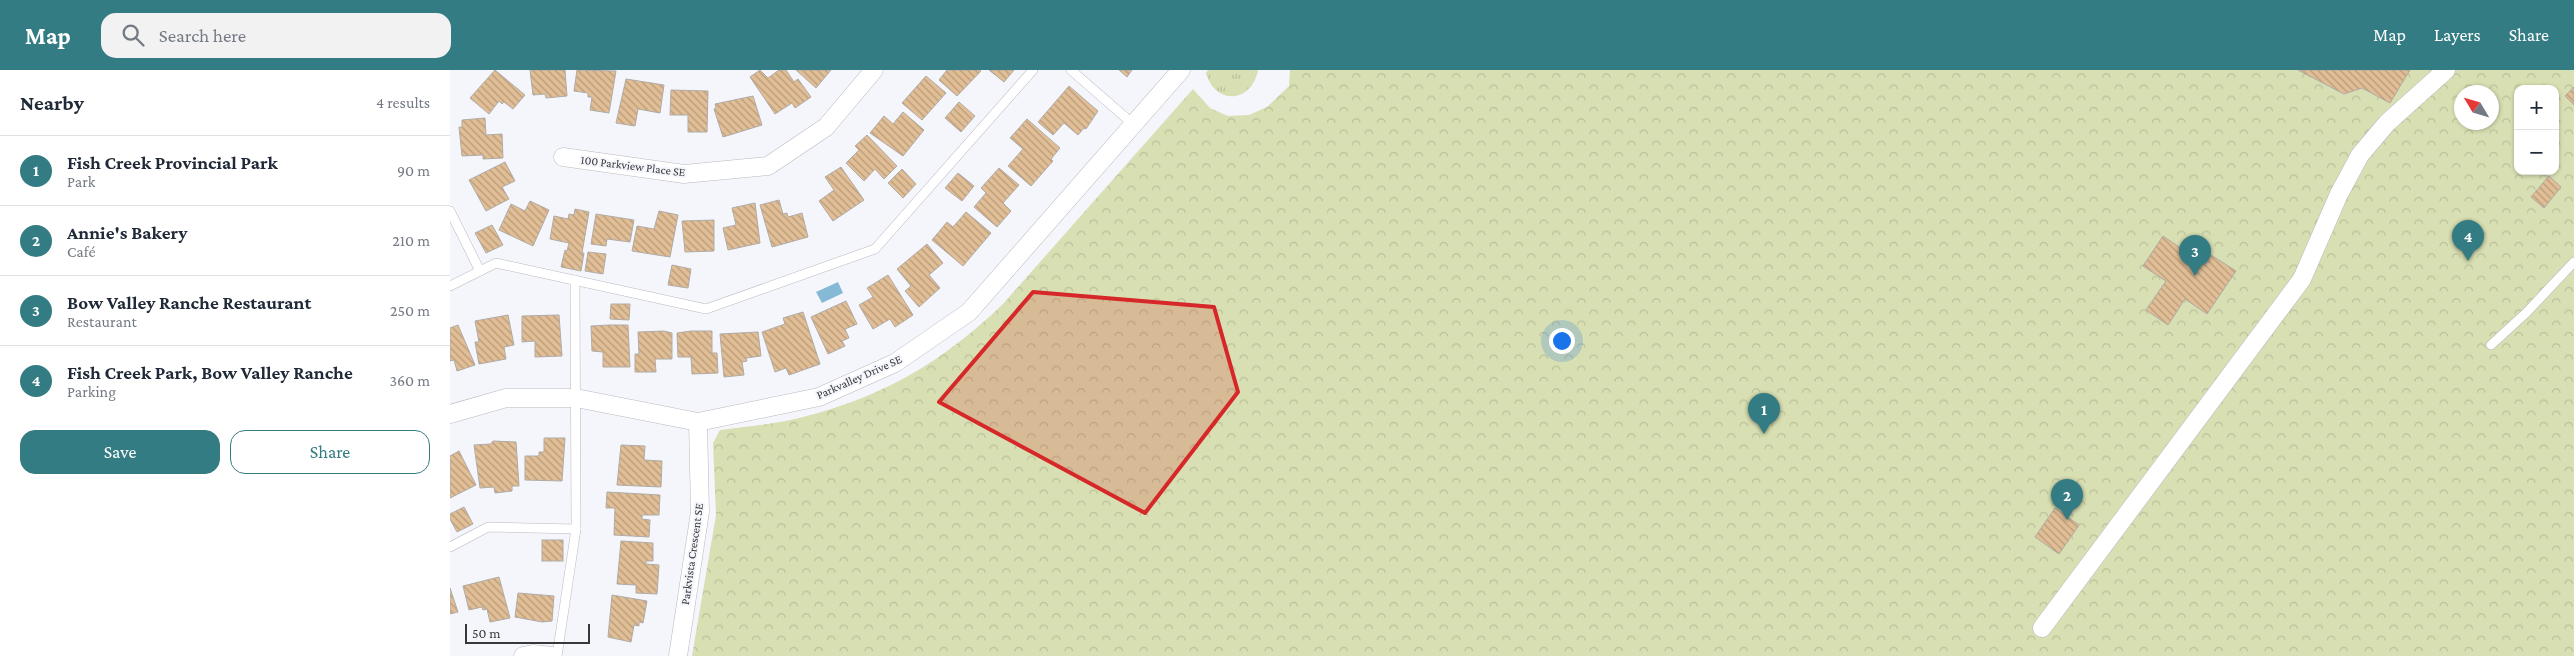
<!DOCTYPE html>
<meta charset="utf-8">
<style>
:root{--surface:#fff;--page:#f2f2f3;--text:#1f2937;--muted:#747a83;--line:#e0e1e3;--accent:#347c83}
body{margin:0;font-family:"Crimson Pro",serif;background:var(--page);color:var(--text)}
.controls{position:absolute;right:15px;top:15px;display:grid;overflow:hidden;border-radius:10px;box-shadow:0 1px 4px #0004}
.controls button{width:45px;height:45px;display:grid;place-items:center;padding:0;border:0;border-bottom:1px solid var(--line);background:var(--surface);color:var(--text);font:25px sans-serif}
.compass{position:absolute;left:2004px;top:15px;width:45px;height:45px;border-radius:50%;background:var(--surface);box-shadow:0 1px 4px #0004;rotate:308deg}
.scale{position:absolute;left:15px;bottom:12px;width:125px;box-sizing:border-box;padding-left:5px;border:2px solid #38383b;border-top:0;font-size:14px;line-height:18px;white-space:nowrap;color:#38383b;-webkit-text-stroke:4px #f5f6fc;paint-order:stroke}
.you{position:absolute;left:1111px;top:270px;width:18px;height:18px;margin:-12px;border:4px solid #fff;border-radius:50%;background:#1a73e8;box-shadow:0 0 0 8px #1a73e833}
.badge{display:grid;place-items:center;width:32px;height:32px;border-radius:50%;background:var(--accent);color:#fff;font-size:16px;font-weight:700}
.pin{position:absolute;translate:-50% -41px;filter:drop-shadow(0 1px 2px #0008)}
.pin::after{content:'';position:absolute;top:26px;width:18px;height:15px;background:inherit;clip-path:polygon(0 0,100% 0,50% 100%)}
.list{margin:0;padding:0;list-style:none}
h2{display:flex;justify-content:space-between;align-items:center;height:65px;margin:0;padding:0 20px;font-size:21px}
h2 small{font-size:16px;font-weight:400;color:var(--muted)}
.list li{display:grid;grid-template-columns:32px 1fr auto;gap:15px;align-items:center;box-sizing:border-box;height:70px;padding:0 20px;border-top:1px solid var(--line)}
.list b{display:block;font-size:19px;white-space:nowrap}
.list p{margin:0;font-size:16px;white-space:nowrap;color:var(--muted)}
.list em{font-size:16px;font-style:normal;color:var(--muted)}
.actions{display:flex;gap:10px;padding:15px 20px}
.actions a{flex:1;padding:11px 0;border:1px solid var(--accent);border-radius:15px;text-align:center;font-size:18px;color:var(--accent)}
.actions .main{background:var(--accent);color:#fff}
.icon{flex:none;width:28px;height:28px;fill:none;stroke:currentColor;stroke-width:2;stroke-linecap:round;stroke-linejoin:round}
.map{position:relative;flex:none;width:2124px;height:586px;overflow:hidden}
header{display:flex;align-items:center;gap:30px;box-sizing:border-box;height:70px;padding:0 25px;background:var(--accent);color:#fff}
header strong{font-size:24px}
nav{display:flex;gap:28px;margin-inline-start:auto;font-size:18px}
.search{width:350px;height:45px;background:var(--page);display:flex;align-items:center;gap:12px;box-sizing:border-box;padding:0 18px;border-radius:15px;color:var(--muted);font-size:19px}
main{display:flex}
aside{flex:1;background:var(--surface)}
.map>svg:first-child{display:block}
.grass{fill:url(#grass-tufts)}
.park{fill:url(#park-crowns);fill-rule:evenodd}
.water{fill:#85b9d6}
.building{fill:url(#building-back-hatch);stroke:#afaba7}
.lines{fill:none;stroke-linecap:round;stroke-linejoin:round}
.lane-casing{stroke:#b9bac0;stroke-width:10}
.street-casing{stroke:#b9bac0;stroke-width:19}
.lane{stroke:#fff;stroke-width:9}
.street{stroke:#fff;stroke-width:18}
.marked{fill:#d62828;fill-opacity:0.2;stroke:#d62828;stroke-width:4;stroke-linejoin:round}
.labels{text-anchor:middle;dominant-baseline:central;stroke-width:4;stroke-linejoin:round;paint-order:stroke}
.street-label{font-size:12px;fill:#38383b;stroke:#f5f6fc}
</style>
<header>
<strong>Map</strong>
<div class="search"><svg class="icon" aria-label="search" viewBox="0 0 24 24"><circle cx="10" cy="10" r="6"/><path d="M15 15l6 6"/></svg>Search here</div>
<nav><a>Map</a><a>Layers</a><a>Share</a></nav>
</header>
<main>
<aside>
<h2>Nearby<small>4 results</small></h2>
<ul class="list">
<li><span class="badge">1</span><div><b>Fish Creek Provincial Park</b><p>Park</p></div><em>90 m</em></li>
<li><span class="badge">2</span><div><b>Annie's Bakery</b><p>Café</p></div><em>210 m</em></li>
<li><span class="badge">3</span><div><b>Bow Valley Ranche Restaurant</b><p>Restaurant</p></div><em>250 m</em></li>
<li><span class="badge">4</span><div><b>Fish Creek Park, Bow Valley Ranche</b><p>Parking</p></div><em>360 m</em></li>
</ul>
<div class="actions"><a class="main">Save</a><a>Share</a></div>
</aside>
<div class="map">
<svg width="2124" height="586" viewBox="0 0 2124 586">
<defs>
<pattern id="grass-tufts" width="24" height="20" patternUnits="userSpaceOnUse" patternTransform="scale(1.25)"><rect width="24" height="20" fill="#d8dfb2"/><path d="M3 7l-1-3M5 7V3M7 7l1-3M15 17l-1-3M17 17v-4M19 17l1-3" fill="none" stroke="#bac09a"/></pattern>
<pattern id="park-crowns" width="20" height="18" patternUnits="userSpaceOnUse" patternTransform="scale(1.25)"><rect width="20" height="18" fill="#d8dfb2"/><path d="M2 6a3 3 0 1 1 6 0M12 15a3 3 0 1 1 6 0" fill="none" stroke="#bac09a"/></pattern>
<pattern id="building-back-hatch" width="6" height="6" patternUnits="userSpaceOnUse" patternTransform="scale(1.25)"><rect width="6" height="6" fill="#e1be95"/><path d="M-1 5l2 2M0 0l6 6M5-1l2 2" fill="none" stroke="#b79b7b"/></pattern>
</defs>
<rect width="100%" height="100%" fill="#f5f6fc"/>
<!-- grass -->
<path class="grass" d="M758,0H808C802,33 765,36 756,3Z"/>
<!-- park -->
<path class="park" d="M840,0H2124V586H242L266,445L263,373L270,360C298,356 327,354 353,347C435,326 492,292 552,235L743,19L760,38L778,46L799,45L817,37L839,16ZM2068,19H2105V101H2068ZM2011,22H2041V52H2011Z"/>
<!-- water -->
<polygon class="water" points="388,212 393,223 372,233 366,222"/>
<!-- building -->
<g class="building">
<polygon points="45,0 75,25 63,39 54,32 52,34 49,31 39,44 20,28"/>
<polygon points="80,0 115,0 117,26 96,28 95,24 83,25"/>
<polygon points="127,0 166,1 159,43 140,40 142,27 138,27 138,23 124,21"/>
<polygon points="310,0 318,8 329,0 336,0 344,12 348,9 361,27 345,38 342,33 325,44 300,7"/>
<polygon points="346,0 381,0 366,18"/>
<polygon points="497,0 530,0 531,1 507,26 489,10"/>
<polygon points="539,0 564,0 554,12"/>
<polygon points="669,0 682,0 677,7"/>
<polygon points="1848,0 1960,0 1940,33 1912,18 1894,24"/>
<polygon points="476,6 496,23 472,50 452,33"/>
<polygon points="176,9 214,15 210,43 188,39 185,56 166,53"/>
<polygon points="619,16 648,41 636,59 634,58 628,65 614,53 603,65 588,52"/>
<polygon points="2124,17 2124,35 2115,26"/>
<polygon points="221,20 258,21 257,62 238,62 238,45 220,45"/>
<polygon points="303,26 312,55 273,67 264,39 266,38 265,34"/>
<polygon points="509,32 525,46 511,62 495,48"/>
<polygon points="453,42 474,60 453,86 420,63 434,46 443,54"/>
<polygon points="35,48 36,65 52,64 53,88 33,89 33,85 12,86 9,57 12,57 12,50"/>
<polygon points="577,49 610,78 601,89 603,91 581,116 558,96 573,79 560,68"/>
<polygon points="417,65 447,96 434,109 425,99 414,111 396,93 409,80 405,76"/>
<polygon points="55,92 65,111 52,117 59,129 36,141 19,110"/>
<polygon points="391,97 414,130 383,151 369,131 384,120 375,107"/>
<polygon points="549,98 569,115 553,133 561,141 547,157 524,137 536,123 531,118"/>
<polygon points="452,99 466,114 453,128 438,113"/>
<polygon points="508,103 524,116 512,131 495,118"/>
<polygon points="2099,106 2111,117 2094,138 2081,127"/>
<polygon points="329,130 333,144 337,143 338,147 352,143 358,167 322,177 310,135"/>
<polygon points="80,131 99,140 83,176 49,160 61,134 75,141"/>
<polygon points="305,133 310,173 278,180 273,158 286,155 282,138"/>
<polygon points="125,139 139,142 132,183 134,183 131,201 111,197 115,180 117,181 119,173 100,169 104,146 118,149 119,144 124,145"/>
<polygon points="209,141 228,145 220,187 182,181 187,156 204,159"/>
<polygon points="516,142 541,163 513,196 482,170 497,152 503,157"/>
<polygon points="146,144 184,150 180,172 157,169 156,176 141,174"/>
<polygon points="264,150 264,181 235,182 232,151"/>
<polygon points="42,155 53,175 36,183 25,163"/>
<polygon points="1713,166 1755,195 1761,185 1786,201 1757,244 1735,229 1718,255 1696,240 1716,211 1693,196"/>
<polygon points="477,174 493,193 479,205 490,218 469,237 455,221 461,216 447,199"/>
<polygon points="138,182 156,184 153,204 135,201"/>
<polygon points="222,195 241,199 238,218 218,215"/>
<polygon points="438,205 463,245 445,257 440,249 423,259 409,235 423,227 417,218"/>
<polygon points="396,231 407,254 395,259 399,268 392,271 395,276 378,284 361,247"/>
<polygon points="161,234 180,234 179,250 160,249"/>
<polygon points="353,242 370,294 339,305 336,298 325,302 312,262 335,254 333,248"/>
<polygon points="58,245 64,275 54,277 56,289 29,294 25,272 29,272 25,251"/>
<polygon points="109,245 112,286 85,287 85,271 72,272 72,246"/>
<polygon points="8,255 25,295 7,301 4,290 0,291 0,258"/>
<polygon points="159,255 178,255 180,297 153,297 153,282 142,281 141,256"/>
<polygon points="214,261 222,263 222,289 205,289 206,302 185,302 185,284 189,284 188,262"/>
<polygon points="241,261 262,261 262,283 267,283 268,303 242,304 241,287 228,287 227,263"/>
<polygon points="308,262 311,286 296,288 297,291 292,292 294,305 274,307 270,264"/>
<polygon points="94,368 115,368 112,411 75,410 75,386 89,386 89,382 94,382"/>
<polygon points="43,371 66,372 69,416 62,416 62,421 45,423 44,417 30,418 24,375 41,374"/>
<polygon points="171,375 195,376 194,390 212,391 211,417 167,415"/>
<polygon points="9,381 26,415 0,428 0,386"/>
<polygon points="157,422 210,425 209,445 192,445 192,449 200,450 199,467 164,465 165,438 156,438"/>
<polygon points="14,437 23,454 7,462 0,449 0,444"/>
<polygon points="1605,438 1629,455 1609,484 1585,467"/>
<rect x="92" y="470" width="21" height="21"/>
<polygon points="171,471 203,473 203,491 196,491 196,494 209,495 207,524 186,523 186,515 167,514"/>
<polygon points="49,507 60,548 40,552 37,539 33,540 32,537 19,540 13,516"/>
<polygon points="0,518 8,542 0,544"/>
<polygon points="68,523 104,526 102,551 92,552 65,547"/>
<polygon points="162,525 197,531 193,553 189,552 189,556 184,555 181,572 158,567"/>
</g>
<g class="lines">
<defs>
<g id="lane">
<polyline points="621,0 683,54"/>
<polyline points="0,141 30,201"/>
<polyline points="0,216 46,193 256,239 425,179 583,0"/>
<polyline points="2041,275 2077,242 2124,192"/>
<polyline points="0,477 38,457 126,459"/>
<polyline points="107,586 126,459 125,210"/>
</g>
<g id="street">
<polyline points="113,87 234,104 318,96 376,57 424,0"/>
<polyline points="0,344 56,328 126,328 248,352 369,327 445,293 519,242 731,0"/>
<polyline points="1592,558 1852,209 1889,124 1910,85 1937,53 1996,0"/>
<polyline points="73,586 83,584 102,586"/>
<polyline points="228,586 250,442 248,352"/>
</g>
</defs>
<!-- lane casing -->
<use href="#lane" class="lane-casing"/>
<!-- street casing -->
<use href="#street" class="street-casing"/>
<!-- lane -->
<use href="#lane" class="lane"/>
<!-- street -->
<use href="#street" class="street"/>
</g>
<!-- marked area -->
<path class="marked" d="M583,222L764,237L788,322L695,443L489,332Z"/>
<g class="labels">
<!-- street labels -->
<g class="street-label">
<text transform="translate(183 96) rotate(7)">100 Parkview Place SE</text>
<text transform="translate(409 307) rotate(-24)">Parkvalley Drive SE</text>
<text transform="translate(242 484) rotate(-82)">Parkvista Crescent SE</text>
</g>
</g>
</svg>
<div class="controls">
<button>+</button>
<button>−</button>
</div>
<svg class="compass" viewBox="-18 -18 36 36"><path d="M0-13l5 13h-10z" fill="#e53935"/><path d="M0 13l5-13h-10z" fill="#747a83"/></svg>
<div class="scale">50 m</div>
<div class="you"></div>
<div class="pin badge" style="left:1314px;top:364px">1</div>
<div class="pin badge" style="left:1617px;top:450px">2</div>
<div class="pin badge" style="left:1745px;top:206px">3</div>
<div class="pin badge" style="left:2018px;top:191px">4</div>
</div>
</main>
